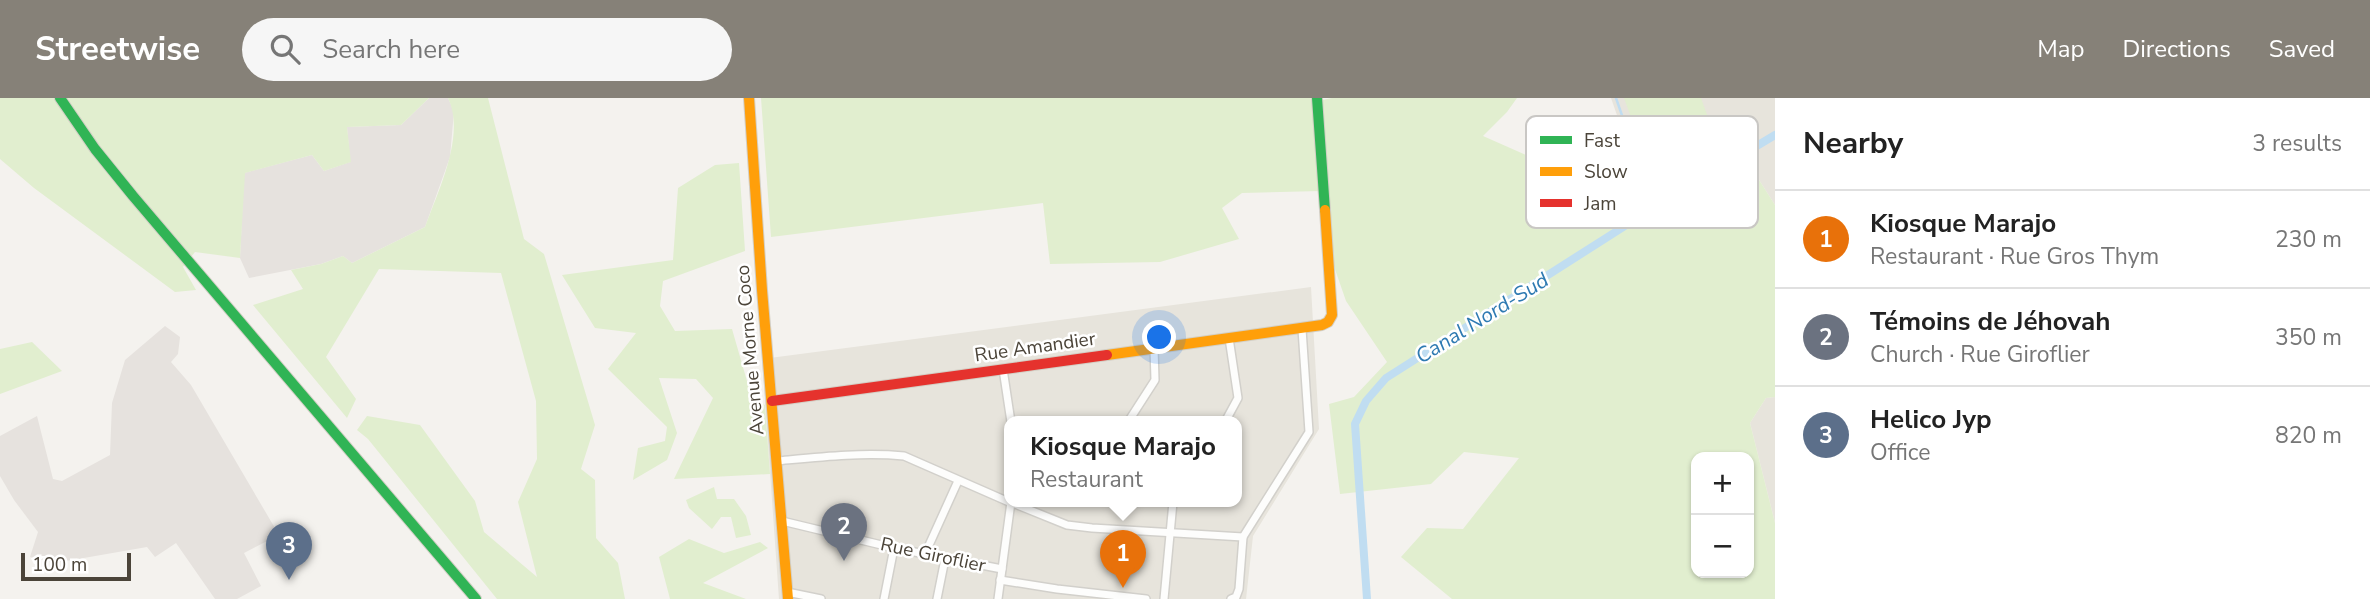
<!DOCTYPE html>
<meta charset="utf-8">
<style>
:root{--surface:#fff;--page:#f6f6f6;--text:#222;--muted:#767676;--line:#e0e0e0;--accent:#868178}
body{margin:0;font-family:"Nunito Sans",sans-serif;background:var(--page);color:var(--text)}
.controls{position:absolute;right:21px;bottom:21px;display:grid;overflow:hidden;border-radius:14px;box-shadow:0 2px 5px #0004}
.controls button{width:63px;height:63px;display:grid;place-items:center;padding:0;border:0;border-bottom:2px solid var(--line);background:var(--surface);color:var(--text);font:35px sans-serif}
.scale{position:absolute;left:21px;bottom:18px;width:110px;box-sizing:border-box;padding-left:7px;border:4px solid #4b4439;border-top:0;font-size:19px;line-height:24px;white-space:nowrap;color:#4b4439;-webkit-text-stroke:5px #fff;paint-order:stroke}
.you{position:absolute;left:1160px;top:240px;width:24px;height:24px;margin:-18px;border:5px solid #fff;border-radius:50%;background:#1a73e8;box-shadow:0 0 0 10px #1a73e833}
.badge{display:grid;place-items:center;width:46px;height:46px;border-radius:50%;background:var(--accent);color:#fff;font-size:23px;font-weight:700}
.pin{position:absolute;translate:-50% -58px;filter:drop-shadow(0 2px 4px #0008)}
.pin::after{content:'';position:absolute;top:37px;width:24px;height:21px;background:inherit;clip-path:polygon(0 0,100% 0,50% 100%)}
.popup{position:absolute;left:1004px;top:318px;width:238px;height:91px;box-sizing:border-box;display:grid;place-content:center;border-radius:14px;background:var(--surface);filter:drop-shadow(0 2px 5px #0005);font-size:23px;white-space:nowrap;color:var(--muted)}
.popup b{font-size:26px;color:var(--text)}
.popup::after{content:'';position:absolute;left:50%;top:100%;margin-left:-14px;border:14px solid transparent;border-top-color:var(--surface)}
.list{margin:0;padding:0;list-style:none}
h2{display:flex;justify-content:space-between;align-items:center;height:91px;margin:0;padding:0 28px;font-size:30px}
h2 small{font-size:23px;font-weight:400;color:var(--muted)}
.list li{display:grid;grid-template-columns:46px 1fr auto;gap:21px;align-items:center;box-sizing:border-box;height:98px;padding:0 28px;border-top:2px solid var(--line)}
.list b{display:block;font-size:26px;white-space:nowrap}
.list p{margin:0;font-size:23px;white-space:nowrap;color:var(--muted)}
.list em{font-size:23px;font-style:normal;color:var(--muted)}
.icon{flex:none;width:38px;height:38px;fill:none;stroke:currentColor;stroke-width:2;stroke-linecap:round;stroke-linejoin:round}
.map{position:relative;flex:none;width:1775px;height:501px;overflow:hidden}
header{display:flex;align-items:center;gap:42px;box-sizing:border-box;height:98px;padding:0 35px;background:var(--accent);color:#fff}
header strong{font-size:33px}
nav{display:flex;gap:38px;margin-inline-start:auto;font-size:24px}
.search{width:490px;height:63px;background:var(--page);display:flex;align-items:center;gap:18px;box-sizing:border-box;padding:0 24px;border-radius:38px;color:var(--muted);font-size:26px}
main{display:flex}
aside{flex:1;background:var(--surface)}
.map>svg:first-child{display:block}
.residential{fill:#e7e4dc;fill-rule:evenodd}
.industrial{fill:#e6e2de}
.green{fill:#e1eecf;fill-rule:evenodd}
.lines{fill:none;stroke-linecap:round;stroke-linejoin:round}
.stream{stroke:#c0ddf1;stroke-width:2.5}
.canal{stroke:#c0ddf1;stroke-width:8}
.street-casing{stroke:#d2d0cb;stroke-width:10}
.fast-casing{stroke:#d3cfc5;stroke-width:12}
.slow-casing{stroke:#d3cfc5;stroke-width:12}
.jam-casing{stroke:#d3cfc5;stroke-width:12}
.street{stroke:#fdfdfc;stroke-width:7}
.fast{stroke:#30b455;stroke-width:10}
.slow{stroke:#ff9f0a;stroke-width:10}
.jam{stroke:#e5322d;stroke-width:10}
.labels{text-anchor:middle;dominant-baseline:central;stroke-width:5;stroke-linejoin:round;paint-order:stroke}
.street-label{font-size:19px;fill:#4b4439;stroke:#fff}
.water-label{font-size:21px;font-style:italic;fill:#2e7ab2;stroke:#fff}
.key{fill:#fff;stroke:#c9c7c4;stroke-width:2}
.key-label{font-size:19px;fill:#4b4439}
</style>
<header>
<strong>Streetwise</strong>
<div class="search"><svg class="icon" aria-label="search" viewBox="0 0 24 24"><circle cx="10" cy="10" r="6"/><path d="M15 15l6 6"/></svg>Search here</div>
<nav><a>Map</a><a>Directions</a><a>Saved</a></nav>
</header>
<main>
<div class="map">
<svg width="1775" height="501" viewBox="0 0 1775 501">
<rect width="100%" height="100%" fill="#f4f2ee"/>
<!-- residential -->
<g class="residential">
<polygon points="1611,0 1775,0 1775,107 1754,74 1650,112"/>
<path d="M1311,189L1319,331L1253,438L1246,501H779L762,261ZM1009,324H1237V404H1009Z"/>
<polygon points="1775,299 1775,425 1750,325 1766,300"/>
</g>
<!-- industrial -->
<g class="industrial">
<polygon points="429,0 448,0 454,13 450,59 425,129 352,165 343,158 321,166 249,180 240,160 244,75 312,57 324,73 350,64 347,29 401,27"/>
<polygon points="165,228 180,239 178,256 171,264 191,287 279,437 244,455 261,488 237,501 215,501 176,445 155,459 147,449 55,465 30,459 38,434 14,402 0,378 0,338 37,318 53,381 62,383 110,357 112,305 125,262"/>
</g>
<!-- green -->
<g class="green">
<polygon points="0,0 429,0 401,27 347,29 351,64 324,73 312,57 245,75 240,160 195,154 183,169 196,192 175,194 34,90 0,61"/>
<path d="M448,0H488L524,141L544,156L595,327L581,371L595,382L596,440L618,465L625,501H497L368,341L357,332L367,318L420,327L475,403L484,434L537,479L518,404L537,361L536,303L501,175L379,171L326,259L356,301L347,320L253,207L303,191L291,172L321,166L343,158L352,165L425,129C438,93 466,37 448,0Z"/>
<path d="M761,0H1312L1313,4L1332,0H1517L1507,14L1483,38L1650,112L1754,74L1775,107V299L1766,300L1750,325L1775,425V501H1452L1401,459L1427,430L1463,431L1519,360L1464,354L1431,386L1340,396L1329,306L1354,299L1387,264L1346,203L1328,151L1321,93L1242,95L1222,110L1239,141L1160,164L1050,166L1043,105L771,139ZM1696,359H1749V475H1696Z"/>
<polygon points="1624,0 1701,0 1719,50 1651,74"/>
<polygon points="739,65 745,153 663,183 660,208 675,233 732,231 751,297 765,307 770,376 674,381 713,300 696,281 659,280 677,335 667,362 633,382 638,350 665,343 667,329 608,271 636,235 595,230 562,177 673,162 678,90 715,67"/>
<polygon points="32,244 62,273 0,296 0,251"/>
<polygon points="714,389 717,401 734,401 746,418 751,437 736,440 731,419 721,419 712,431 689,410 686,402"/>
<polygon points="689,441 724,455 760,444 768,450 703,485 746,501 670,501 659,459"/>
</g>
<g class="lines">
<!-- stream -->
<polyline class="stream" points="1616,0 1654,110"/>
<!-- canal -->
<polyline class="canal" points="1367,501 1355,326 1366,303 1386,280 1650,112 1775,37"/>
<defs>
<g id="street">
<polyline points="1003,271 1011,324"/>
<polyline points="1128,324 1155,282 1154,250"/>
<polyline points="1225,324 1238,300 1229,240"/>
<path d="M777,363C819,359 862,354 904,358L1009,404"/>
<polyline points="1010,404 1067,427 1092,430 1243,439"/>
<polyline points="782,423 894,450 1002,471"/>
<polyline points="925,456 958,383"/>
<polyline points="1000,482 1057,491 1146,501"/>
<polyline points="787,494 821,501"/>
<polyline points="884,501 894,450"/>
<polyline points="937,501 945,461"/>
<polyline points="998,501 1011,404"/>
<polyline points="1164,501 1173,404"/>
<polyline points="1231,501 1236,499 1239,491 1243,439 1309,334 1302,231"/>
</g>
<g id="fast">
<polyline points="60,0 95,51 133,98 476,501"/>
<polyline points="1317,0 1325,112"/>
</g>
<g id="slow">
<polyline points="749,0 762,192 788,501"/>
<polyline points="1107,257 1322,227 1328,224 1332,217 1325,112"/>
</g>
<polyline id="jam" points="772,303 1107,257"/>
</defs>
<!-- street casing -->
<use href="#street" class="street-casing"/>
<!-- fast casing -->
<use href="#fast" class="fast-casing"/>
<!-- slow casing -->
<use href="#slow" class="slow-casing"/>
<!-- jam casing -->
<use href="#jam" class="jam-casing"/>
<!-- street -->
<use href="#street" class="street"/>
<!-- fast -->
<use href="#fast" class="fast"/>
<!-- slow -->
<use href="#slow" class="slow"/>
<!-- jam -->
<use href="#jam" class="jam"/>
</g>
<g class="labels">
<!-- street labels -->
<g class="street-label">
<text transform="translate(1035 249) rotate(-8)">Rue Amandier</text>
<text transform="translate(750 252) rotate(-95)">Avenue Morne Coco</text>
<text transform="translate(933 457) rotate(12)">Rue Giroflier</text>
</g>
<!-- water labels -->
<g class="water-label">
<text transform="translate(1482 220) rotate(-32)">Canal Nord-Sud</text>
</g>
</g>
<!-- legend -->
<rect x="1526" y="18" width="232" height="112" rx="10" class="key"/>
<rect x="1540" y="38" width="32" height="8" fill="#30b455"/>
<rect x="1540" y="69" width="32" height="9" fill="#ff9f0a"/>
<rect x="1540" y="101" width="32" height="8" fill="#e5322d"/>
<g class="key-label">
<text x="1584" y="49">Fast</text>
<text x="1584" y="80">Slow</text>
<text x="1584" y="112">Jam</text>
</g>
</svg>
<div class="controls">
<button>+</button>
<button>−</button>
</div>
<div class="scale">100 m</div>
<div class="you"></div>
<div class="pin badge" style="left:1123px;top:490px;background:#e8710a">1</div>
<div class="popup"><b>Kiosque Marajo</b>Restaurant</div>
<div class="pin badge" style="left:844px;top:463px;background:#6b7280">2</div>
<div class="pin badge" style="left:289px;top:482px;background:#5c6f8a">3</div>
</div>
<aside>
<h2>Nearby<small>3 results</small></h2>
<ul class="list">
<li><span class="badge" style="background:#e8710a">1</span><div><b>Kiosque Marajo</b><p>Restaurant · Rue Gros Thym</p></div><em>230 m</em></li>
<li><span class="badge" style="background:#6b7280">2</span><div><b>Témoins de Jéhovah</b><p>Church · Rue Giroflier</p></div><em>350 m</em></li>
<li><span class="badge" style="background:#5c6f8a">3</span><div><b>Helico Jyp</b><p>Office</p></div><em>820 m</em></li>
</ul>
</aside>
</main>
